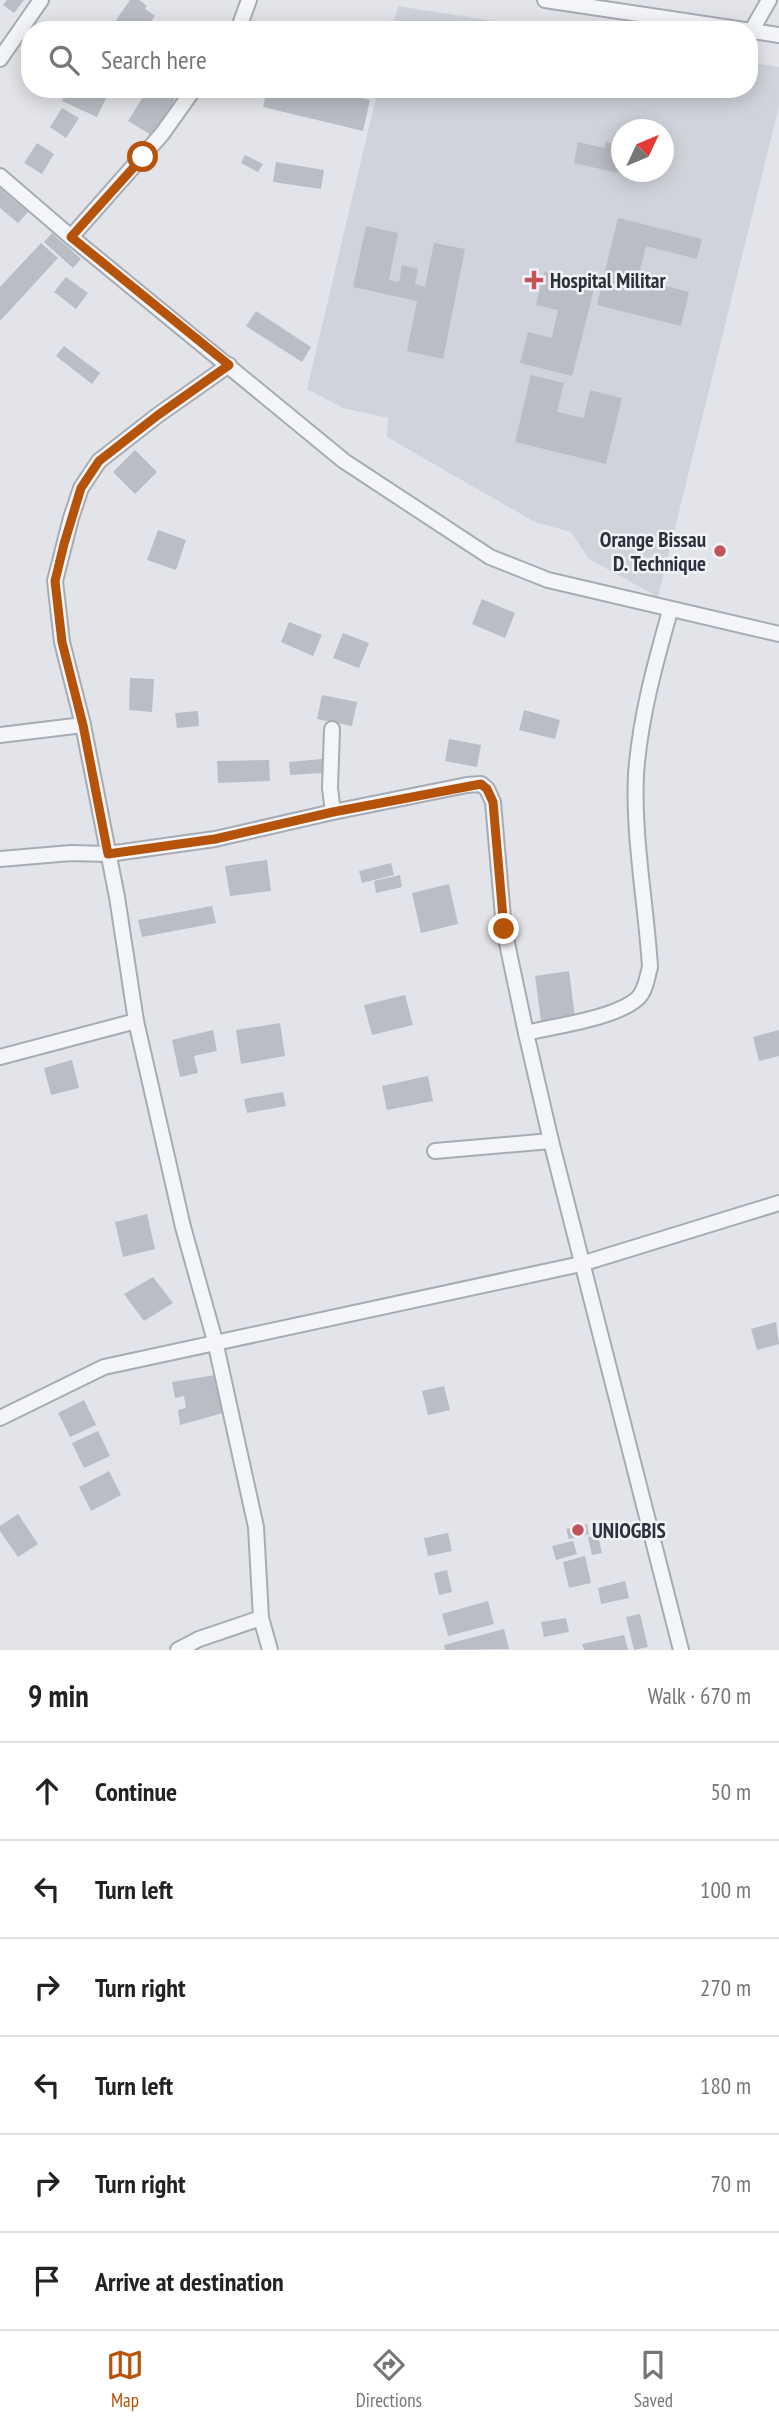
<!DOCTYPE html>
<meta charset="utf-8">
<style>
:root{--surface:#fff;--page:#f2f2f2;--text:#222;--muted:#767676;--line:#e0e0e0;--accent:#b45309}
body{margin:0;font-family:"PT Sans Narrow",sans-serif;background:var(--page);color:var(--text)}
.compass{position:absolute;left:611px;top:119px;width:63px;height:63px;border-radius:50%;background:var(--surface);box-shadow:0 4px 18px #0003;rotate:46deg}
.stop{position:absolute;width:21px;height:21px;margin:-16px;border:5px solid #b45309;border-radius:50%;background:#fff}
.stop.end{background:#b45309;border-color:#fff;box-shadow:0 2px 7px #0008}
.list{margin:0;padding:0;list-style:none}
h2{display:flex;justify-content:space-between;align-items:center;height:91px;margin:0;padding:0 28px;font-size:30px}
h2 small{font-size:23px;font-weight:400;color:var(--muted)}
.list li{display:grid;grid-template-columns:46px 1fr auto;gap:21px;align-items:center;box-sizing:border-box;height:98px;padding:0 28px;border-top:2px solid var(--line)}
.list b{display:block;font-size:26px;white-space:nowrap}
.list em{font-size:23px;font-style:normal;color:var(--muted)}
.icon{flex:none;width:38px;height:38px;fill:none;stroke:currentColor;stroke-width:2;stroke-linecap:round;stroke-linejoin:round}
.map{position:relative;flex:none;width:779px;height:1650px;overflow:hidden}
.search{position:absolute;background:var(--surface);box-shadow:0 4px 18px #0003;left:21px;right:21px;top:21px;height:77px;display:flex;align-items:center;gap:18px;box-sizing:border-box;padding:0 24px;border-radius:28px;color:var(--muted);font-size:26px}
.sheet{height:679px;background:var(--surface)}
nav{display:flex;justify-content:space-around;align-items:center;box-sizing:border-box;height:98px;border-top:2px solid var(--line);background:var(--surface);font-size:19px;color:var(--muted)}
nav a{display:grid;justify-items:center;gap:4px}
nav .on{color:var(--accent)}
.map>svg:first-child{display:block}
.built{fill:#d0d3db;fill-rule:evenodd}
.building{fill:#babdc5}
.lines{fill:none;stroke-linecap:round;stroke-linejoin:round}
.street-casing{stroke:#a8abb3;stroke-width:18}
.street{stroke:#f4f5f8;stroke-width:14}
.route{stroke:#b45309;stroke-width:9}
.poi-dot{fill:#c1545b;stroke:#f1f3f7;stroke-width:2.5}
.labels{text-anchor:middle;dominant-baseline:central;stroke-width:5;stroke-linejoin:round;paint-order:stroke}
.poi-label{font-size:21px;font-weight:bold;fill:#2c313f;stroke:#f1f3f7;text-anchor:start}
</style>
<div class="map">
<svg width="779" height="1650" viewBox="0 0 779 1650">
<rect width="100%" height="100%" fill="#e2e4e9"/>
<!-- built -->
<g class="built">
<polygon points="398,6 549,30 392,30"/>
<path d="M749,62L779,67V106L658,597L589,559L571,532L535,522L387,437L388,418L343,408L307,389L378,89H749ZM622,130H664V172H622Z"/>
</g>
<!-- building -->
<g class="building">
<polygon points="7,0 24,0 14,13 3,5"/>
<polygon points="130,0 139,0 147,6 145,9 155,16 145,30 137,30 132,27 130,30 116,20"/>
<polygon points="68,89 108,89 110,90 97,117 62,101"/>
<polygon points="148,89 159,89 175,99 153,136 128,121"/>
<polygon points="267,89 326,89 370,100 363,131 263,107"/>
<polygon points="62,108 79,118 66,138 50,127"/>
<polygon points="578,142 605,148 606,142 622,146 622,172 632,172 631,176 574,163"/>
<polygon points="37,143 54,154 42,174 24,163"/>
<polygon points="245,155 263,164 258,172 241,163"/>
<polygon points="276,162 324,170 321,189 273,182"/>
<polygon points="0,188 28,212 18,223 0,208"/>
<polygon points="618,218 702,239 697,259 646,246 638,279 689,292 681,326 597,305"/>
<polygon points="366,226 398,233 389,280 399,282 402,265 418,269 415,284 425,287 434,243 465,249 443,359 407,351 417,301 353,287"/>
<polygon points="52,233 81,259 73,268 44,242"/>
<polygon points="41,243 58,258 0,321 0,287"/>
<polygon points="544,272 595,285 572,376 520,363 528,332 552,338 558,310 536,305"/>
<polygon points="66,277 88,293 76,309 54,292"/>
<polygon points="256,311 311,347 302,362 246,326"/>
<polygon points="64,346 100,373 92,384 56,356"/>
<polygon points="531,375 564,383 557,412 584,418 590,390 622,398 606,464 515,442"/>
<polygon points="135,450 157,472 135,494 113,472"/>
<polygon points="158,530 186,540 176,570 147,560"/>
<polygon points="482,599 515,613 505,638 472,624"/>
<polygon points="289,622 322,635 313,656 281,642"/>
<polygon points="343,633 369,643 359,668 333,658"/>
<polygon points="130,678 154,679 152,712 129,710"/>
<polygon points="322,695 357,702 352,726 317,719"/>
<polygon points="524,710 560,720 555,739 519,730"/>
<polygon points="198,711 199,726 177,728 175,713"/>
<polygon points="449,739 481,745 477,767 445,761"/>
<polygon points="322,759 323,773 290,775 289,762"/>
<polygon points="269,760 270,781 218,783 217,761"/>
<polygon points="267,860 271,891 230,896 225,866"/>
<polygon points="391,863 394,875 362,883 359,871"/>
<polygon points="400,875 402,887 376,893 374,881"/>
<polygon points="449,884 458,924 421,933 412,893"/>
<polygon points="212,906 216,923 142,937 138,920"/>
<polygon points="569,971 575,1017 541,1021 535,976"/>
<polygon points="405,995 413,1025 372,1035 364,1005"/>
<polygon points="280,1023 285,1056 241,1064 236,1030"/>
<polygon points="213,1030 217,1051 194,1056 198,1073 180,1077 172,1040"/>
<polygon points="779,1030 779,1056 759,1061 753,1037"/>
<polygon points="72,1060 79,1088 51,1095 44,1068"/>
<polygon points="428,1076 433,1101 387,1110 382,1086"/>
<polygon points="283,1092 286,1106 247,1113 244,1099"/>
<polygon points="147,1214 155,1249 123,1257 115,1222"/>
<polygon points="153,1277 173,1303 144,1321 124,1294"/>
<polygon points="776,1322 779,1344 757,1350 751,1329"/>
<polygon points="215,1375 223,1413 180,1425 178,1410 186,1408 184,1396 175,1398 172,1382"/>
<polygon points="444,1386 450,1410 428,1415 422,1391"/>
<polygon points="84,1400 96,1425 70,1437 58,1413"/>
<polygon points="98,1431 110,1456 84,1468 72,1443"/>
<polygon points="109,1471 121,1495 91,1511 79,1487"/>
<polygon points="18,1514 38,1544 18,1557 0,1531 0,1526"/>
<polygon points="587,1524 589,1534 569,1539 566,1529"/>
<polygon points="448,1533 452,1551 428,1556 424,1538"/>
<polygon points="598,1535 602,1553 592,1555 588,1537"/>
<polygon points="573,1541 577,1554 556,1560 552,1546"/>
<polygon points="585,1556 591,1583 569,1588 563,1562"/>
<polygon points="447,1570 452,1592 439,1595 434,1573"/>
<polygon points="625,1581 629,1598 601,1604 598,1588"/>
<polygon points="488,1601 494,1624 448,1636 442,1614"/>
<polygon points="640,1614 648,1647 634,1650 626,1617"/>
<polygon points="566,1618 569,1632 544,1637 541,1622"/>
<polygon points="504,1629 509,1649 445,1650 444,1645"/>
<polygon points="624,1635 628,1650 584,1650 582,1644"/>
</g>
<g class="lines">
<defs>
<g id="street">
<polyline points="545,0 779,35"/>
<polyline points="238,30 249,0"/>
<polyline points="752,30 769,0"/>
<polyline points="0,59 41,0"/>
<polyline points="0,176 71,237 344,461 490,557 548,580 779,634"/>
<polyline points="71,237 162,134 194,89"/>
<polyline points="229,365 158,415 99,461 81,488 71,518 55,581 62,642 83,725 117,897 136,1021 183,1227 215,1341 256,1527 261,1618 270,1650"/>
<polyline points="332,729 330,788 333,812"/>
<polyline points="0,735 83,725"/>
<polyline points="0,859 71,853 108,854 215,839 333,812 467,785 481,784 487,789 493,802 504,929 526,1033 551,1141 681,1650"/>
<path d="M526,1033C555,1026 617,1018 638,998C646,990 647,977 650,967C646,903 633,838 636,774C640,718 655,664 670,611"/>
<polyline points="0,1057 136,1021"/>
<polyline points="435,1151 551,1141"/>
<polyline points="0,1418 104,1367 581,1264 779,1203"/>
<polyline points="178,1650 199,1639 261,1618"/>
</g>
</defs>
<!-- street casing -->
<use href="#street" class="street-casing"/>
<!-- street -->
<use href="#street" class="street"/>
</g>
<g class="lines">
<!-- route -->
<polyline class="route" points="143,157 71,237 229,365 158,415 99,461 81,488 64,544 55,581 62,642 83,725 108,854 215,839 333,812 481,784 487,789 493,802 504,929"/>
</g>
<!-- markers -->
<g class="poi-dot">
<path d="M530.5 269.5h7v7h7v7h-7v7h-7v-7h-7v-7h7z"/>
<circle cx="720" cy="551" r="7"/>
<circle cx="578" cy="1530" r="7"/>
</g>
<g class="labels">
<!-- poi labels -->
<g class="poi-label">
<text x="550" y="280">Hospital Militar</text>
<text x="706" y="539" text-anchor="end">Orange Bissau<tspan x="706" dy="24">D. Technique</tspan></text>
<text x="592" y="1530">UNIOGBIS</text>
</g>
</g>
</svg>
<svg class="compass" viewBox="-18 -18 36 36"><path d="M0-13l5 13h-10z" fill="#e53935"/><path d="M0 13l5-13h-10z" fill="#767676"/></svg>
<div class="stop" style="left:143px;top:157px"></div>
<div class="stop end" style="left:504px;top:929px"></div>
<div class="search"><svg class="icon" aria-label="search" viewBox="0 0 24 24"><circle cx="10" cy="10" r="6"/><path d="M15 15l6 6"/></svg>Search here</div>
</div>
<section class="sheet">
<h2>9 min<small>Walk · 670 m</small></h2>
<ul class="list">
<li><svg class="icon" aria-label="ahead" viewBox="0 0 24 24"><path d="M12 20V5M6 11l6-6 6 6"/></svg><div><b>Continue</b></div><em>50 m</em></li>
<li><svg class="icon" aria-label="left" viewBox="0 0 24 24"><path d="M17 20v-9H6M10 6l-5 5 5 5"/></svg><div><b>Turn left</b></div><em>100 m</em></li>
<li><svg class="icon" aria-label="right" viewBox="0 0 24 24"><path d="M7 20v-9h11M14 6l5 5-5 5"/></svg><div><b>Turn right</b></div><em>270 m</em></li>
<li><svg class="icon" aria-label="left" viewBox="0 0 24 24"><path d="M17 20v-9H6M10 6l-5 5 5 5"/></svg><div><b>Turn left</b></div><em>180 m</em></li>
<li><svg class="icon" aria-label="right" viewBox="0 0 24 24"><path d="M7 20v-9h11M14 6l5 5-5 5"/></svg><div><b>Turn right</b></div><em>70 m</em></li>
<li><svg class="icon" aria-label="arrive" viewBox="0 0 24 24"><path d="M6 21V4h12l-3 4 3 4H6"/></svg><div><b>Arrive at destination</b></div></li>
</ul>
</section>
<nav>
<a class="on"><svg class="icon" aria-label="map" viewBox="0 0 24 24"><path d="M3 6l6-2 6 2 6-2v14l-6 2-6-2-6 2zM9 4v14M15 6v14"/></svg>Map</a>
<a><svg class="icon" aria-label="directions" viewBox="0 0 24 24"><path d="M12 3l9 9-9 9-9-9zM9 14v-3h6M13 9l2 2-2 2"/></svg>Directions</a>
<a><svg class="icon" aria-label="saved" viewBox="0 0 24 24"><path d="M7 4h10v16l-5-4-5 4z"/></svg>Saved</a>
</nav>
